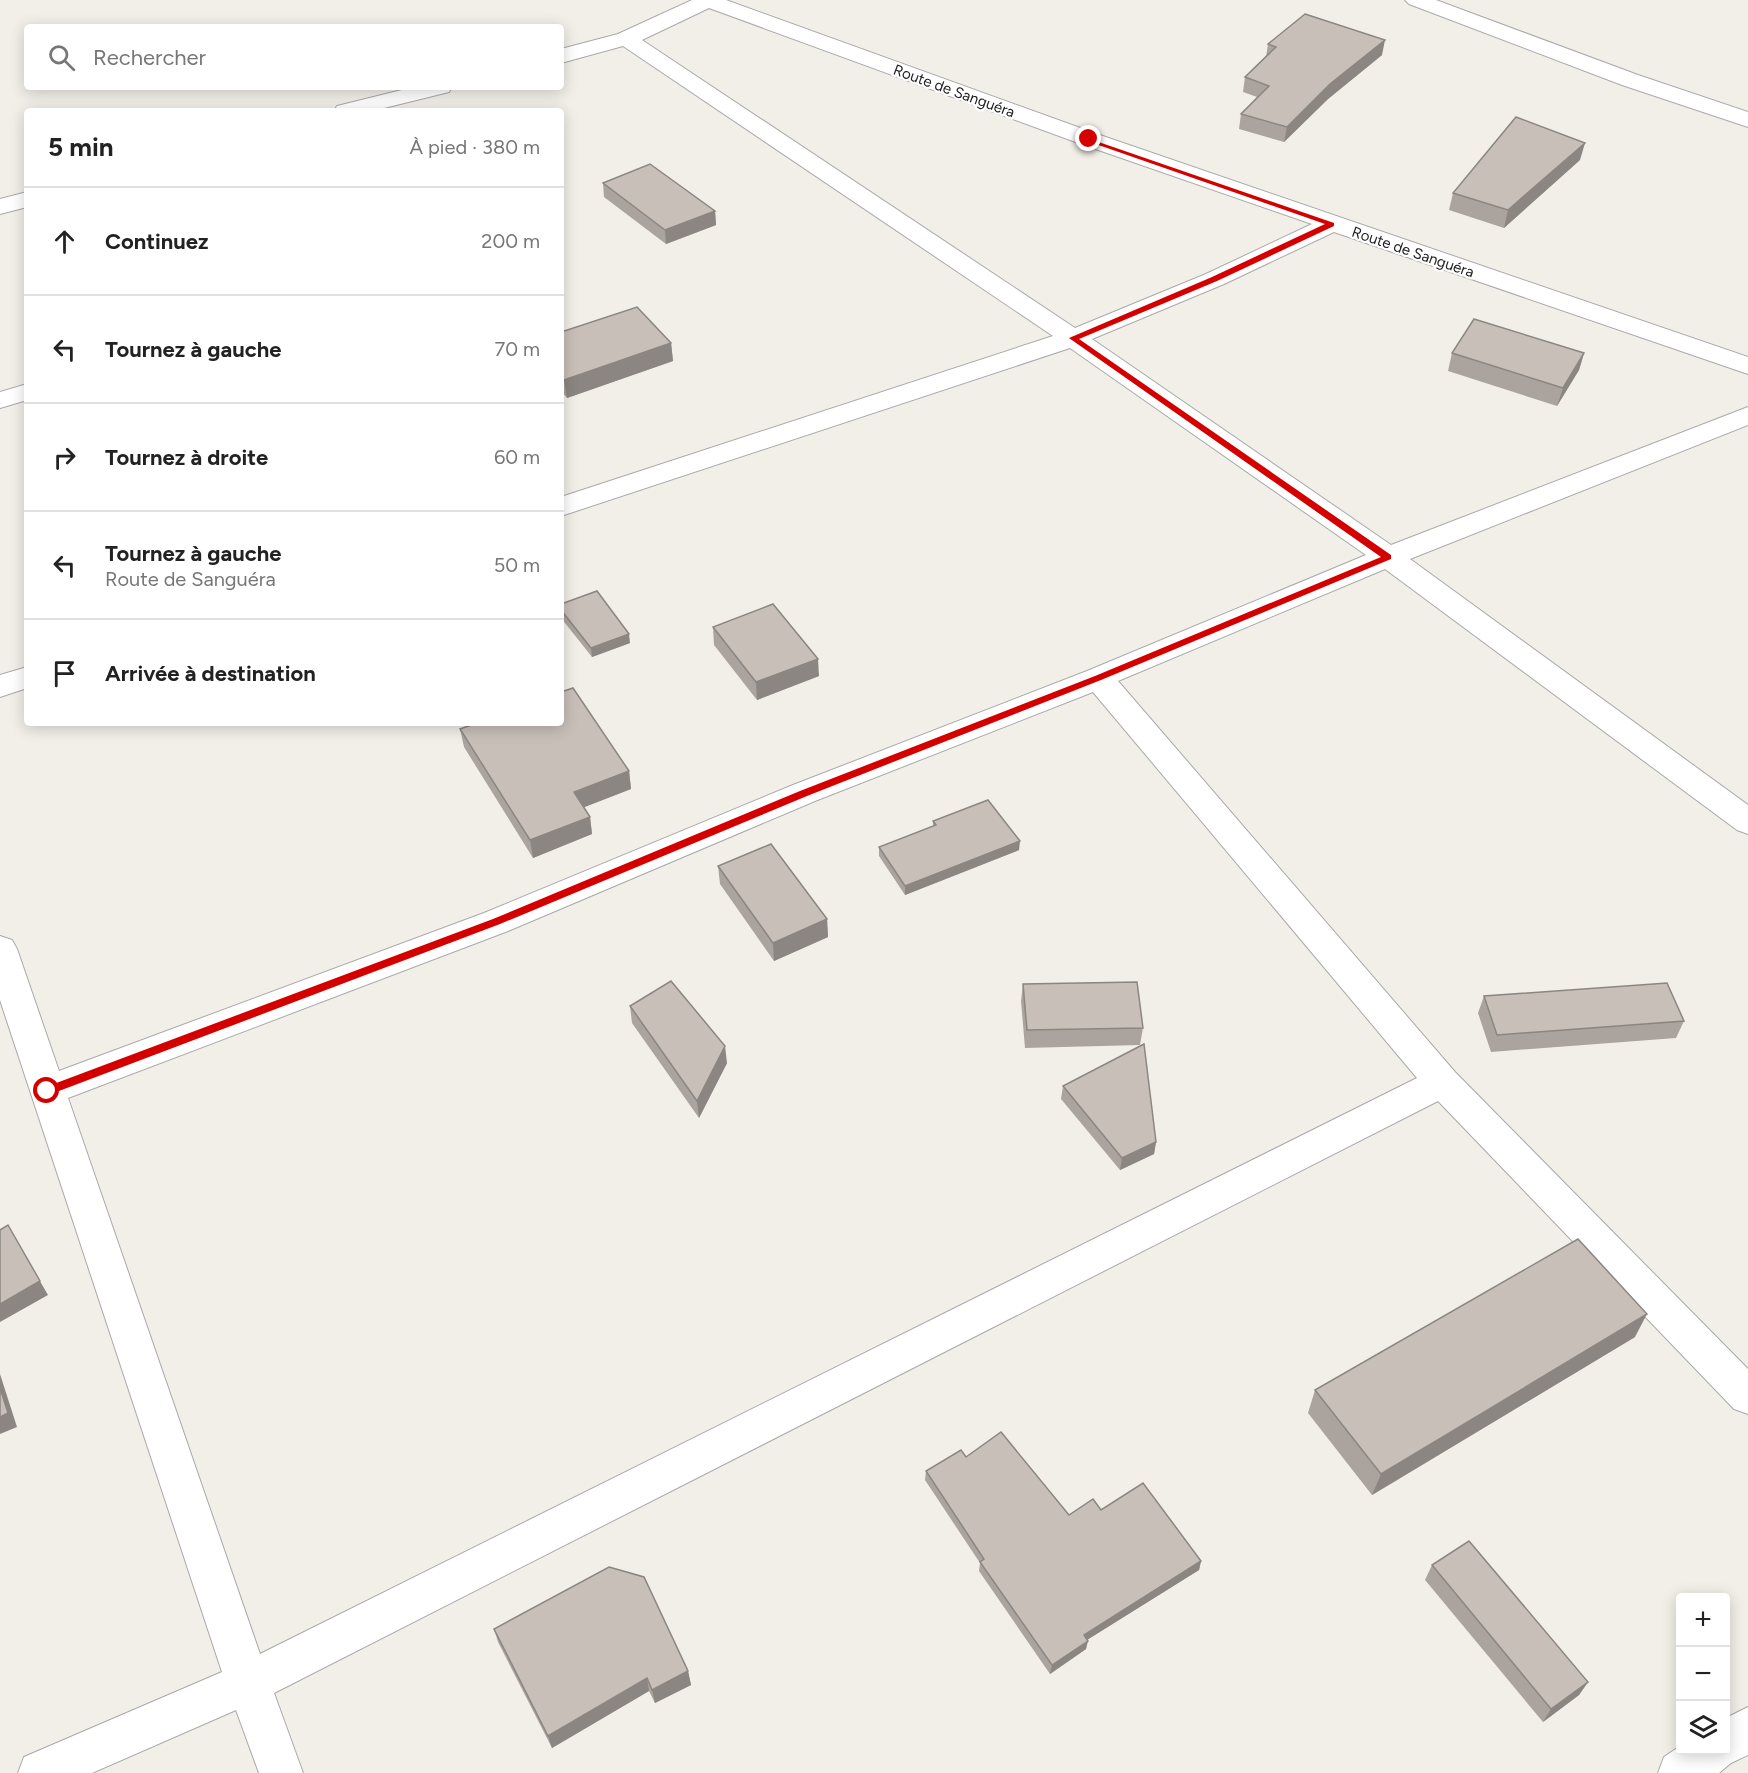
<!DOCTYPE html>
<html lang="fr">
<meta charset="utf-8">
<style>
:root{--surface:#fff;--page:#f2f2f2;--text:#222;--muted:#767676;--line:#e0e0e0}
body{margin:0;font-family:Figtree,sans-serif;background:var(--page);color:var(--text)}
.controls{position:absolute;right:18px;bottom:18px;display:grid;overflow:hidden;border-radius:6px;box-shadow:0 3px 15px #0003}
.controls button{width:54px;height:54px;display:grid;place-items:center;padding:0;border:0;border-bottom:2px solid var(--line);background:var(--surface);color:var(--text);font:30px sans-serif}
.stop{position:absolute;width:18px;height:18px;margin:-14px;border:4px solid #d40000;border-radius:50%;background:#fff}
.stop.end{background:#d40000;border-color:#fff;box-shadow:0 2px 6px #0008}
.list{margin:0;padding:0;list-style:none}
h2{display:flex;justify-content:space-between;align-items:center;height:78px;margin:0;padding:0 24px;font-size:26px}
h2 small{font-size:20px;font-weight:400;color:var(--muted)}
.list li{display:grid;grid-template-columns:39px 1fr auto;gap:18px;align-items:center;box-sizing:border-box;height:108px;padding:0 24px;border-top:2px solid var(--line)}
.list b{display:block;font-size:22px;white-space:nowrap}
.list p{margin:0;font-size:20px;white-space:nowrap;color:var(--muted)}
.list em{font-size:20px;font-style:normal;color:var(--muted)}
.icon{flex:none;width:33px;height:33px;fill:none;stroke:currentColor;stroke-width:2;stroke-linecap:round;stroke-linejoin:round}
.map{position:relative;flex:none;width:1748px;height:1773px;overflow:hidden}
.search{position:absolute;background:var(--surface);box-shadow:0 3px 15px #0003;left:24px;top:24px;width:540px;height:66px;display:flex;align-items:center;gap:15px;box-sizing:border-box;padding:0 21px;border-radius:6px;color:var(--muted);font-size:22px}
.panel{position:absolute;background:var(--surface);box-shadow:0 3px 15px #0003;left:24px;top:108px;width:540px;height:618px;border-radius:6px}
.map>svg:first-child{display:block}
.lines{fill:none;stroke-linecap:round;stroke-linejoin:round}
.minor-casing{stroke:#a9a9a9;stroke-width:2}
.minor{fill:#fff;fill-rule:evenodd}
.wall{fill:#aba49e}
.shaded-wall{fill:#8b8681}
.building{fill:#c7bfb8;stroke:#8b8681;stroke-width:1.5}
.route{fill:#d40000}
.labels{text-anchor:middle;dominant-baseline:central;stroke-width:4.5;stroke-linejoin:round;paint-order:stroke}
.far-street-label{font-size:15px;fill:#222;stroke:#fff}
</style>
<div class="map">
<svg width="1748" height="1773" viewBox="0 0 1748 1773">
<rect width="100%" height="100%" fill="#f2efe9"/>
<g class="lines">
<defs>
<g id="minor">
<path d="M692,0H726L1097,134L1748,357V374L1334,232L1224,284L1092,339L1391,545L1748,407V425L1410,559L1748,805V834L1737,830L1385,569L1118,681L1455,1072L1748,1369V1414L1734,1409L1438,1101L274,1693L303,1773H259L236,1710L92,1773H18L24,1757L222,1672L0,1000V936L12,940L17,949L59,1071L484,913L793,785L1087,671L1366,555L1070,348L561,516V497L1053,336L623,46L561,63V49L618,34ZM709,8L1081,144L1312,224L1206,274L1075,328L642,40ZM1093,692L1417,1078L260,1654L68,1098L508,931L815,801Z"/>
<polygon points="1405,0 1436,0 1638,75 1748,112 1748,127 1622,85 1409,4"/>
<polygon points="414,87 452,87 449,92 372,111 334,111 337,106"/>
<polygon points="27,192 27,207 0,214 0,199"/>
<polygon points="27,384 27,400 0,408 0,392"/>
<polygon points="27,667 27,688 0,697 0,675"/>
<polygon points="1748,1707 1748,1755 1731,1763 1719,1773 1658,1773 1664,1757 1680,1746 1680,1750 1726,1750 1726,1718"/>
</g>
</defs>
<!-- minor casing -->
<use href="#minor" class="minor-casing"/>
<!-- minor -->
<use href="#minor" class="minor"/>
</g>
<!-- wall -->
<g class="wall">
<polygon points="1268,44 1382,55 1328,99 1284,142 1239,129 1241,114 1257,97 1243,92 1245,77 1266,57"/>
<polygon points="1580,160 1504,228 1449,210 1453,193"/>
<polygon points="603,183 715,211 716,225 666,244 604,197"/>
<polygon points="561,332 671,343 673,361 567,398 561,391"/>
<polygon points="1452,353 1584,353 1579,370 1557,406 1448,371"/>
<polygon points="561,604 630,643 592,657 561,618"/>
<polygon points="713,627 819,676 757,700 714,645"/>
<polygon points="460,729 629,771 631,789 584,807 590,817 592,834 533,858 464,747"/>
<polygon points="933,821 1019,850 905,895 879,856 879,847 933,826"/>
<polygon points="718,866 827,919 828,937 774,961 720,884"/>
<polygon points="1023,984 1143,1028 1140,1045 1025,1048 1021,1001"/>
<polygon points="1484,996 1684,1021 1676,1038 1491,1052 1478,1013"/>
<polygon points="630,1006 727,1063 699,1118 632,1023"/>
<polygon points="1063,1086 1156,1142 1154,1154 1120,1170 1061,1099"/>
<polygon points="1635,1337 1372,1495 1308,1413 1315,1390"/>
<polygon points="966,1457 1069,1515 1101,1510 1201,1561 1199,1570 1087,1640 1086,1649 1050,1674 979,1571 980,1563 925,1480 926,1471"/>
<polygon points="1432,1565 1588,1682 1579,1695 1543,1722 1425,1580"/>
<polygon points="494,1629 688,1671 691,1685 655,1703 649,1691 552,1748 498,1642"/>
</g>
<!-- shaded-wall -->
<g class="shaded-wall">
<polygon points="1385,40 1382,55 1328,99 1284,142 1287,127 1330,84"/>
<polygon points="1585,143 1580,160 1504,228 1508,210"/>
<polygon points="715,211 716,225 666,244 665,230"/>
<polygon points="671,343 673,361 567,398 564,380"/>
<polygon points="1584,353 1579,370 1557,406 1563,388"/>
<polygon points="629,634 630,643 592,657 591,648"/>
<polygon points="818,659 819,676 757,700 756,682"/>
<polygon points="629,771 631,789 577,810 574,792"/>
<polygon points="590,817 592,834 533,858 530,840"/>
<polygon points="1020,841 1019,850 905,895 905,886"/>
<polygon points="827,919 828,937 774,961 773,943"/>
<polygon points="725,1046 727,1063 699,1118 697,1101"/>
<polygon points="1156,1142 1154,1154 1120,1170 1122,1158"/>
<polygon points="16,1240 48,1295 0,1322 0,1304"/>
<polygon points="1647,1314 1635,1337 1372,1495 1381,1474"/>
<polygon points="0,1374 17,1427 0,1434"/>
<polygon points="1201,1561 1199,1570 1082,1643 1084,1635"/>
<polygon points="1088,1641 1086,1649 1050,1674 1052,1665"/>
<polygon points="688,1671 691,1685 655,1703 652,1690"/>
<polygon points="647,1678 649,1691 552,1748 548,1736"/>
<polygon points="1588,1682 1579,1695 1543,1722 1551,1709"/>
</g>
<!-- building -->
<g class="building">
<polygon points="1305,14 1385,40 1330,84 1287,127 1241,114 1269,86 1245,77 1276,47 1268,44"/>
<polygon points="1516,117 1585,143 1508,210 1453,193"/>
<polygon points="650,164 715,211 665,230 603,183"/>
<polygon points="637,307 671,343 564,380 561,376 561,332"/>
<polygon points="1474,319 1584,353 1563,388 1452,353"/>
<polygon points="597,591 629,634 591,648 561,610 561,604"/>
<polygon points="773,604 818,659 756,682 713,627"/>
<polygon points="573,688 629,771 574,792 590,817 530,840 460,729 477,723 561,723 561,692"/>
<polygon points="988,800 1020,841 905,886 879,847 936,825 933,821"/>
<polygon points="771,844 827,919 773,943 718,866"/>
<polygon points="671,981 725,1046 697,1101 630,1006"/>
<polygon points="1137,982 1143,1028 1027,1030 1023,984"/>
<polygon points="1667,983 1684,1021 1497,1035 1484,996"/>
<polygon points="1144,1044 1156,1142 1122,1158 1063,1086"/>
<polygon points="8,1225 40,1281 0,1304 0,1230"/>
<polygon points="1578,1239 1647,1314 1381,1474 1315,1390"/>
<polygon points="0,1388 8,1413 0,1417"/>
<polygon points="1001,1432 1069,1515 1093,1499 1101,1510 1143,1483 1201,1561 1084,1635 1088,1641 1052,1665 980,1562 984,1559 926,1471 961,1450 966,1457"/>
<polygon points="1469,1541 1588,1682 1551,1709 1432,1565"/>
<polygon points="609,1567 644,1577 688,1671 652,1690 647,1678 548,1736 494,1629"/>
</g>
<!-- route -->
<polygon class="route" points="1087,138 1334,223 1334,226 1217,281 1079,339 1391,555 1391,559 1101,680 807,796 500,924 51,1094 43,1094 43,1088 493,919 800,791 1095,676 1381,557 1069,338 1212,277 1325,224 1087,141"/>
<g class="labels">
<!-- far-street labels -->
<g class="far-street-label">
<text transform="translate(954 91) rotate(20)">Route de Sanguéra</text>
<text transform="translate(1413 252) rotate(19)">Route de Sanguéra</text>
</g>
</g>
</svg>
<div class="controls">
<button>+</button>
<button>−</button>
<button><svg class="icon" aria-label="layers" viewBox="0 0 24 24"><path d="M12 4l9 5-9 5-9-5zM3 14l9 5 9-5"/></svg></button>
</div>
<div class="stop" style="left:47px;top:1091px"></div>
<div class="stop end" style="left:1089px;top:139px"></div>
<div class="search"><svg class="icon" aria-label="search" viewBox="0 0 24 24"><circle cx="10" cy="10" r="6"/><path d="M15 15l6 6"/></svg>Rechercher</div>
<section class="panel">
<h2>5 min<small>À pied · 380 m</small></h2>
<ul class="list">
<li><svg class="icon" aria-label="ahead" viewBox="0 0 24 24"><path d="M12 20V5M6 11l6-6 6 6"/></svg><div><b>Continuez</b></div><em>200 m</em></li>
<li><svg class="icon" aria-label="left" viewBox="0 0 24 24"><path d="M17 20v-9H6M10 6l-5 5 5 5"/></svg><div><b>Tournez à gauche</b></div><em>70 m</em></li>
<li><svg class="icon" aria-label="right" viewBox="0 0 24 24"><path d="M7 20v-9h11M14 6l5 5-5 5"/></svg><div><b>Tournez à droite</b></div><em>60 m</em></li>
<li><svg class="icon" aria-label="left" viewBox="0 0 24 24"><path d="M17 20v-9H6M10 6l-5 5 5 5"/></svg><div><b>Tournez à gauche</b><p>Route de Sanguéra</p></div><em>50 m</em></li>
<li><svg class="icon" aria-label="arrive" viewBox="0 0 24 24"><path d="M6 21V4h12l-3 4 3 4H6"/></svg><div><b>Arrivée à destination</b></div></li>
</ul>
</section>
</div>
